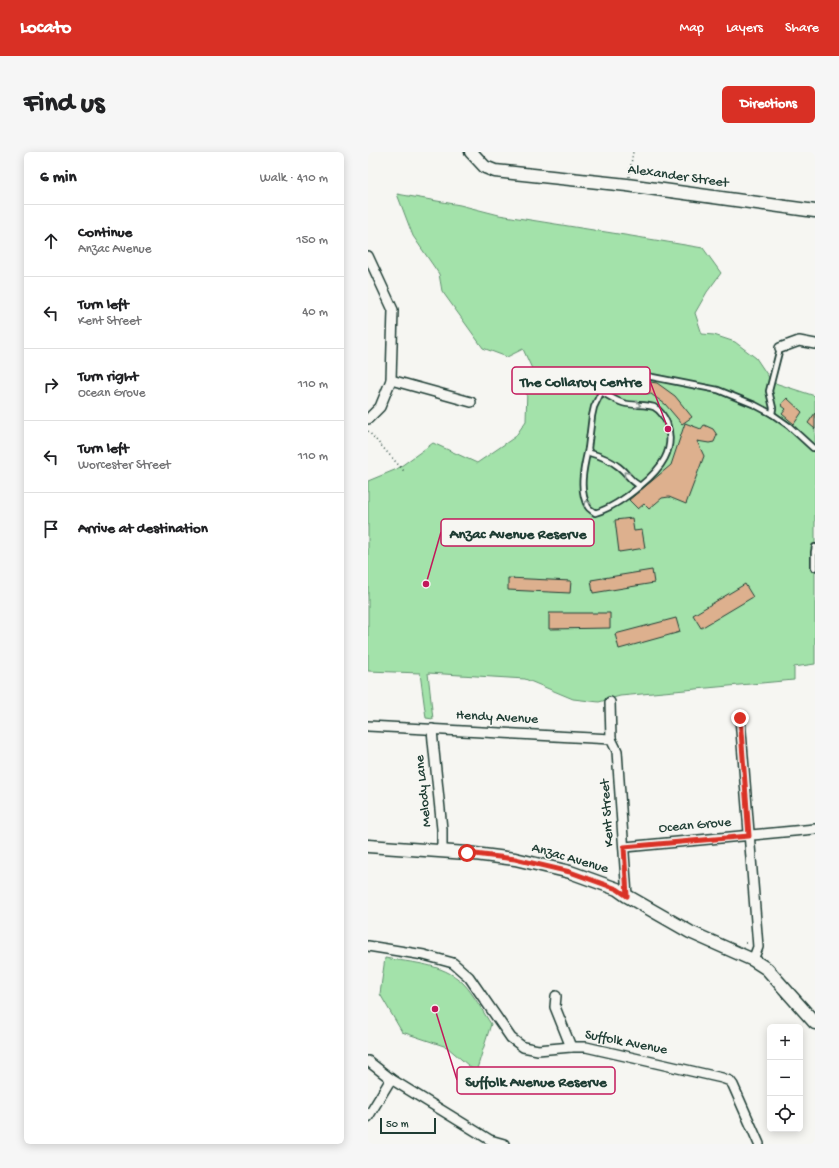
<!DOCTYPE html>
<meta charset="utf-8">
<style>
:root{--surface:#fff;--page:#f6f6f6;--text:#202124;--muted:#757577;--line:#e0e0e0;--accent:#d93025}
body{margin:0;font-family:"Gochi Hand",sans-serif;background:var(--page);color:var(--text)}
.controls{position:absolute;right:12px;bottom:12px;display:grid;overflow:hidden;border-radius:6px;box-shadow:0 2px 10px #0003}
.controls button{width:36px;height:36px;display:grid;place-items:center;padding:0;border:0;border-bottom:1px solid var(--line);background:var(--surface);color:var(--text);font:20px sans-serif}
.scale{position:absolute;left:12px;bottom:10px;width:56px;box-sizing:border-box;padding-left:4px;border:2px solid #1f3d34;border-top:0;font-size:11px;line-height:14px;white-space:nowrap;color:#1f3d34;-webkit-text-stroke:3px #f6f6f2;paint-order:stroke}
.stop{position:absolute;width:12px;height:12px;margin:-9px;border:3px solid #d93025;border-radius:50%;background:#fff}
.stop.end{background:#d93025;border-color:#fff;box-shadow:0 1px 4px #0008}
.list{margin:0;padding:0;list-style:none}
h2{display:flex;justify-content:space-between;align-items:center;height:52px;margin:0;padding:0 16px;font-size:17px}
h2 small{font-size:13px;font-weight:400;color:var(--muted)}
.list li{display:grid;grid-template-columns:26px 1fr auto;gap:12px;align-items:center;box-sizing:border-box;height:72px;padding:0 16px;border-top:1px solid var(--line)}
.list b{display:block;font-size:15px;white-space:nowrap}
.list p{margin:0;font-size:13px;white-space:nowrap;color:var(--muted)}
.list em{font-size:13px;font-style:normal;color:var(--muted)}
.icon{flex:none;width:22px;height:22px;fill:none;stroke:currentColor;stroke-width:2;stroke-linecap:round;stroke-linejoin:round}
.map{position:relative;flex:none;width:447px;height:992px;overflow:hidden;border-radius:6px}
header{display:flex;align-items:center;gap:24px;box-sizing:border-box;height:56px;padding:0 20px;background:var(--accent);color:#fff}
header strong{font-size:19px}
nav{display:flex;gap:22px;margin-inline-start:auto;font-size:14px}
.intro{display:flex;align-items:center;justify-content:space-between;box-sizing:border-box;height:96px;padding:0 24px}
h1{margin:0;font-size:28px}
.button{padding:10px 18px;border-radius:6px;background:var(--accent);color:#fff;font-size:14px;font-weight:700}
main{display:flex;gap:24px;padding:0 24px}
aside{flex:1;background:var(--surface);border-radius:6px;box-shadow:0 2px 10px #0003}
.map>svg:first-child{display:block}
.green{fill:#a3e2aa;stroke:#61906f}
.building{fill:#ddb08e;stroke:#1f3d34}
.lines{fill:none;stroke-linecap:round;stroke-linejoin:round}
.lane-casing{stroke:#1f3d34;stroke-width:8}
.street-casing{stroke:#1f3d34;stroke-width:12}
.secondary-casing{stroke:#1f3d34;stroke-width:15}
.path{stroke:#1f3d34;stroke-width:1.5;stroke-dasharray:1 3;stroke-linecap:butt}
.lane{stroke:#f6f6f2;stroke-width:4.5}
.street{stroke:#f6f6f2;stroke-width:9}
.secondary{stroke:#f6f6f2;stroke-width:12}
.oneway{stroke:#8a9a93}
.route{stroke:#d93025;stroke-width:5}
.labels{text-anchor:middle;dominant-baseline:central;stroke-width:3;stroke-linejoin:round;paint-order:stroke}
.street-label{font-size:14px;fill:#1f3d34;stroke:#f6f6f2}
.leader{fill:none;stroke:#c2185b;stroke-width:1.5}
.callout-dot{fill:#c2185b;stroke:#f6f6f2;stroke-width:1.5}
.callout{fill:#f6f6f2;stroke:#c2185b;stroke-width:1.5}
.callout-label{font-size:15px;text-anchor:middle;font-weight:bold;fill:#1f3d34}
</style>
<header>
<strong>Locato</strong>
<nav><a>Map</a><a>Layers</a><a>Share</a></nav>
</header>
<div class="intro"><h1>Find us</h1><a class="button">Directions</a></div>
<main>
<aside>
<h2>6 min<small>Walk · 410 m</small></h2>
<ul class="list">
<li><svg class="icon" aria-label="ahead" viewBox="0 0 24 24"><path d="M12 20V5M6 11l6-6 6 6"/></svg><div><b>Continue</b><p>Anzac Avenue</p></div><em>150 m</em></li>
<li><svg class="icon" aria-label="left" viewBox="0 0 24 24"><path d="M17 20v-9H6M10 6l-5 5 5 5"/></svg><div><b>Turn left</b><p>Kent Street</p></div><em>40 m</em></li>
<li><svg class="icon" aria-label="right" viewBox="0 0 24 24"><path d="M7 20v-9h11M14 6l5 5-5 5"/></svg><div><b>Turn right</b><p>Ocean Grove</p></div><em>110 m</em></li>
<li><svg class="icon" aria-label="left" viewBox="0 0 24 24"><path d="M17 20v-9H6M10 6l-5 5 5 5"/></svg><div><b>Turn left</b><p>Worcester Street</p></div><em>110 m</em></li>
<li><svg class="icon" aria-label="arrive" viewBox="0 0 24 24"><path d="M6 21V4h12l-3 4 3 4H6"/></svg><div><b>Arrive at destination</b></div></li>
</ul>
</aside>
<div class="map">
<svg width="447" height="992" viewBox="0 0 447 992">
<rect width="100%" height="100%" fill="#f6f6f2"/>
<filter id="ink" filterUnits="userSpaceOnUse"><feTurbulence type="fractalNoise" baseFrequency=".025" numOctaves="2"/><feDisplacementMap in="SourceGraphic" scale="8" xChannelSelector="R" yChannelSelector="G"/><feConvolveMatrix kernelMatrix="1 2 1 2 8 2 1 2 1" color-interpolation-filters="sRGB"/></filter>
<g filter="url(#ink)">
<!-- green -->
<g class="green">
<polygon points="29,42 92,53 131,63 263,84 335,96 353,121 339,140 327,161 334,182 346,183 367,190 388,206 404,230 447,244 447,512 426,515 426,528 252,544 231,550 205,547 157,527 60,521 65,567 58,566 52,521 0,519 0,329 29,317 65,291 109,311 147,285 158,269 159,236 170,230 155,197 139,205 115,196 74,139 71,122 45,84"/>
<path d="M17,806C44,811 74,811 95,831C105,841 115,860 123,872L108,920L79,895L34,880L12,842Z"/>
</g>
<!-- building -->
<g class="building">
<polygon points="258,228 276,230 276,229 289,231 307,244 324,265 314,272 297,252 283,242 255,239"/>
<polygon points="419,246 434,260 426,272 414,262 418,257 413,253"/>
<polygon points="447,261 447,277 440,271"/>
<polygon points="317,271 333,277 336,273 345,277 349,283 346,290 341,291 329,289 336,304 318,352 301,345 294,346 281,357 276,352 270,357 261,348 303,313"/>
<polygon points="264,366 266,379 274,378 277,396 251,400 247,368"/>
<polygon points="284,418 286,431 225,441 223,428"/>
<polygon points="140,426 203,429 202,441 140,438"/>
<polygon points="377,432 385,445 333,476 325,463"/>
<polygon points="181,461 242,461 242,476 181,477"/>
<polygon points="308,466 312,480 251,497 247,482"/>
</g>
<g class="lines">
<defs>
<g id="lane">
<path d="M233,240C241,244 248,249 255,251C265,254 277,252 286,255C293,259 296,264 299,271C308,298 293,317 272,334C261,328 260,322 251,315C242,308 233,304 222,301L220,297L224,264L226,255L237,232L256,224H279L350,238L387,253L404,262L421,274L445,296H447"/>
<polyline points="404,262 405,256 401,239 412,196"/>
<path d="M220,297C216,314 210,338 220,355C221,357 225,359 227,361C244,356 259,345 272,334"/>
<polyline points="446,416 446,400 447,395"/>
</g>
<g id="street">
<polyline points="0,104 25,158 23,228 12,255 0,267"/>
<polyline points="412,196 431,189 447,192"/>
<polyline points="23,228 103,250"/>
<polyline points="242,550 243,587"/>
<polyline points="372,566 390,795 385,808"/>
<polyline points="0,574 243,587 249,599 259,744"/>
<polyline points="64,577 65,589 74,677 74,699"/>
<polyline points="257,695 447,677"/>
<polyline points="0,794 56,803 85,811 101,825 143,886 155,895 170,898 203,895 218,895 354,926 362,929 365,933 391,992"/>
<polyline points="188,844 187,855 203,895"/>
<polyline points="0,909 23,927 122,988 136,992"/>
<polyline points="0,965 23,927"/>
</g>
<g id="secondary">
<polyline points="103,0 117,15 127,19 259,33 447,59"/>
<polyline points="0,694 99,701 147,707 202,720 249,737 259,744 322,780 385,808 399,817 447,871"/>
</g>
</defs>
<!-- lane casing -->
<use href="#lane" class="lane-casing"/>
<!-- street casing -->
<use href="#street" class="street-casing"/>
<!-- secondary casing -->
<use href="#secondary" class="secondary-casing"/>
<!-- path -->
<g class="path">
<polyline points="261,25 265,0"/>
<polyline points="0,279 36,319"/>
<polyline points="377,791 381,791"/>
</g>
<!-- lane -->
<use href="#lane" class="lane"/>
<!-- street -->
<use href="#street" class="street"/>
<!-- secondary -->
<use href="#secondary" class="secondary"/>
</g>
<!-- one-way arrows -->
<defs><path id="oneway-chevron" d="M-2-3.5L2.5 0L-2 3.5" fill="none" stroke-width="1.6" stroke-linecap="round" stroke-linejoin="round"/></defs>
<g class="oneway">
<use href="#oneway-chevron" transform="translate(270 253) rotate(8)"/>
<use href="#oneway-chevron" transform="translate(258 322) rotate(-131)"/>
<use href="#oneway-chevron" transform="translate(219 351) rotate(-111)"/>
</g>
</g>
<g class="lines" filter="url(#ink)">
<!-- route -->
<polyline class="route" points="99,701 147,707 202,720 249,737 259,744 256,695 381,684 372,566"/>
</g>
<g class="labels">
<!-- street labels -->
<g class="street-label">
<text transform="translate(310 25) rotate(8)">Alexander Street</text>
<text transform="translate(129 566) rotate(3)">Hendy Avenue</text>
<text transform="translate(56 639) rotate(-96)">Melody Lane</text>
<text transform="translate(240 661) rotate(-94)">Kent Street</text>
<text transform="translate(327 674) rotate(-5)">Ocean Grove</text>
<text transform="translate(202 707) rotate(16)">Anzac Avenue</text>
<text transform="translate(258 891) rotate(11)">Suffolk Avenue</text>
</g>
</g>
<!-- callouts -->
<path class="leader" d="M300 277L282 229M58 432L73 380M67 857L89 928"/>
<g class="callout-dot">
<circle cx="300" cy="277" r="4"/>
<circle cx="58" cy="432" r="4"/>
<circle cx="67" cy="857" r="4"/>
</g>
<g class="callout">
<rect x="144" y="215" width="138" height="27" rx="4"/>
<rect x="73" y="367" width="153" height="27" rx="4"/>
<rect x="89" y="915" width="158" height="27" rx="4"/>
</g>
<g class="callout-label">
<text x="213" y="234">The Collaroy Centre</text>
<text x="150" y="386">Anzac Avenue Reserve</text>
<text x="168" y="934">Suffolk Avenue Reserve</text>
</g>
</svg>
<div class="controls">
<button>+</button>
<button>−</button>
<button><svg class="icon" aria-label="locate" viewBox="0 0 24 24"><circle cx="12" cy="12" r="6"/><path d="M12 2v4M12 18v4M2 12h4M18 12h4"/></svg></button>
</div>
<div class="scale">50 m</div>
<div class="stop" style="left:99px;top:701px"></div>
<div class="stop end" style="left:372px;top:566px"></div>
</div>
</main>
